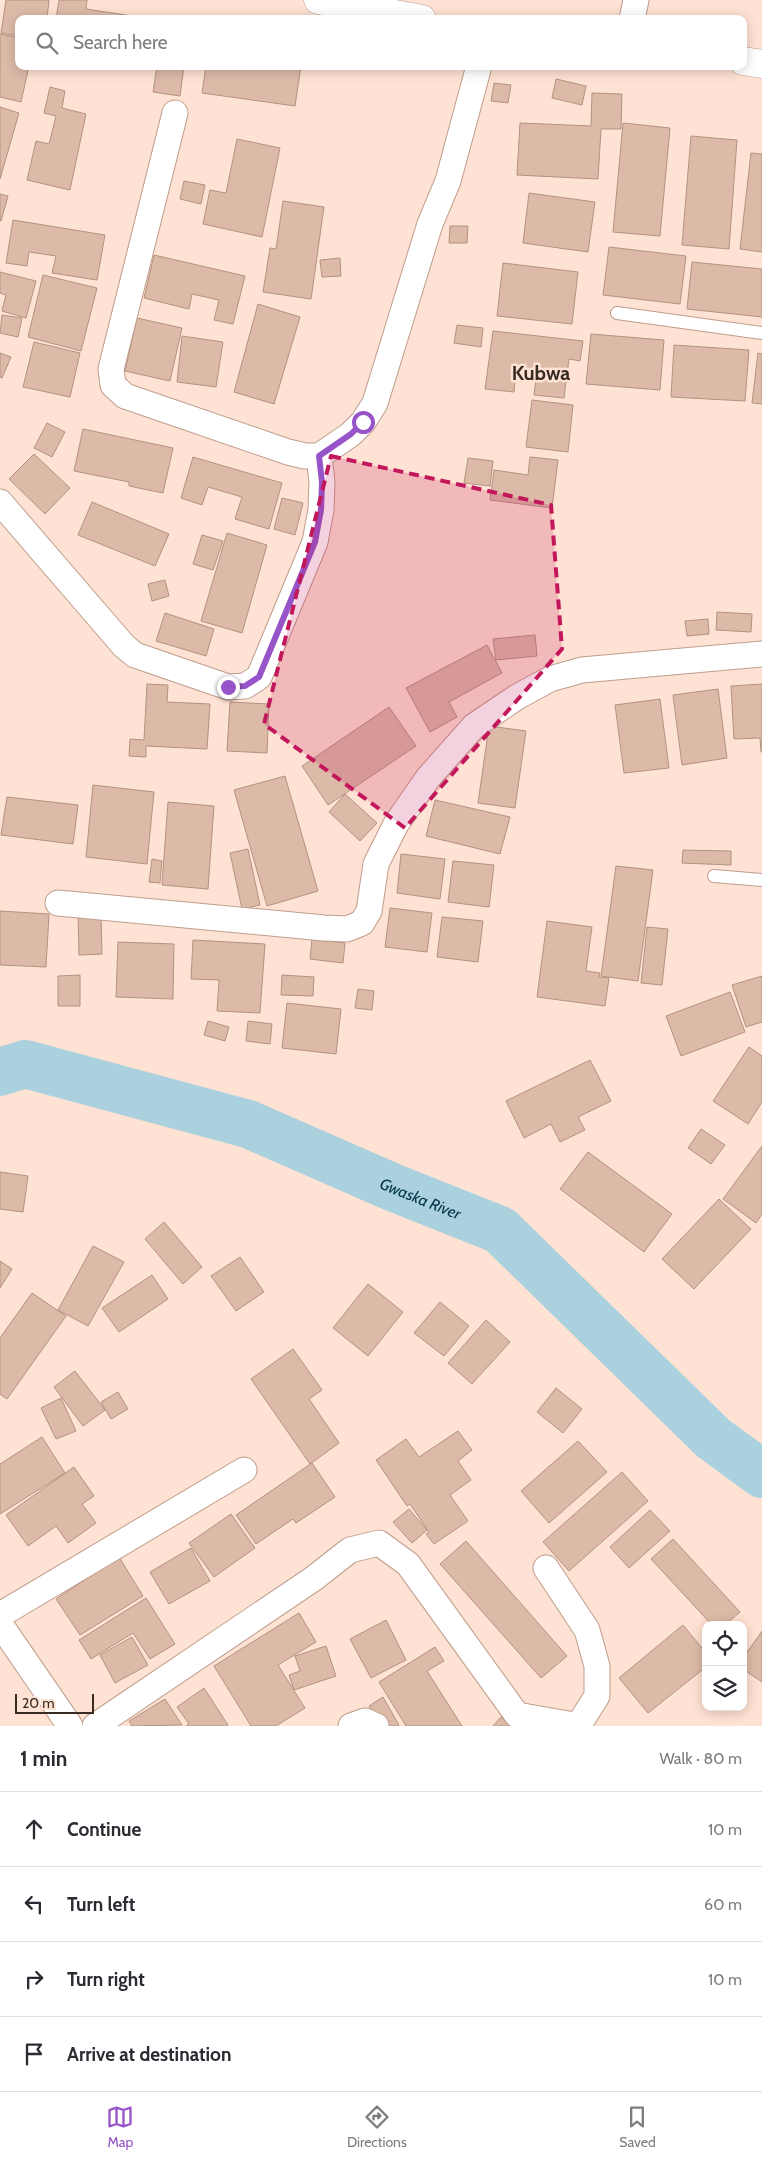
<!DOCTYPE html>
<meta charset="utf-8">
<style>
:root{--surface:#fff;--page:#f7f7f7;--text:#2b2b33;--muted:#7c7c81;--line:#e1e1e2;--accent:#9753c8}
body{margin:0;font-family:Cabin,sans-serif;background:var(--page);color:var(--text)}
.controls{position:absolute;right:15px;bottom:15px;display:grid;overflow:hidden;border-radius:10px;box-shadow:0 2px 12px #0003}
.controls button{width:45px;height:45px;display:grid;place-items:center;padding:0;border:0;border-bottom:1px solid var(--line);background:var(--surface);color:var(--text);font:25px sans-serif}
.scale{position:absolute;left:15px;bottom:12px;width:79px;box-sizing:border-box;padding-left:5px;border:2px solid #382b23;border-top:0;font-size:14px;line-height:18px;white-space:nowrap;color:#382b23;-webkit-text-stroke:4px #fee2d3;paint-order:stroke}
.stop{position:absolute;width:15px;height:15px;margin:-11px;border:4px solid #9753c8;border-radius:50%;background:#fff}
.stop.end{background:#9753c8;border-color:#fff;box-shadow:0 1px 5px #0008}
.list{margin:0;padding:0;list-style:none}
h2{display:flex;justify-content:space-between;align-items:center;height:65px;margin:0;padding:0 20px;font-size:21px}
h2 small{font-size:16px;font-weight:400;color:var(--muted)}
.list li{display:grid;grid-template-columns:32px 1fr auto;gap:15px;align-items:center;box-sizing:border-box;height:75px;padding:0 20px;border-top:1px solid var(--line)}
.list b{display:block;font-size:19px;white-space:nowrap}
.list em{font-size:16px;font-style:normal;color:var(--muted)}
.icon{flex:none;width:28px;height:28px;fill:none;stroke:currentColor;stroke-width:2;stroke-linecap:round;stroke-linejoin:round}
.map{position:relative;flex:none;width:762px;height:1726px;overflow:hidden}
.search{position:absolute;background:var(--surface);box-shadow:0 2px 12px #0003;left:15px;right:15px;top:15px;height:55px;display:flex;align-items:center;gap:12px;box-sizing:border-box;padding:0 18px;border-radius:10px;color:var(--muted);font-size:19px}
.sheet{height:365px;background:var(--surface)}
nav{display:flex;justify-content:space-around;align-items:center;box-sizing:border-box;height:70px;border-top:1px solid var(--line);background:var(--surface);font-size:14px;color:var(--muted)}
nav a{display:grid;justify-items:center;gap:2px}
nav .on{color:var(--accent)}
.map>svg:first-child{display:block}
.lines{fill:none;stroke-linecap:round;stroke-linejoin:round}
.river{stroke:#abd0de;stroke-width:48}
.building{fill:#ddbaa8;stroke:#b39280}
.lane-casing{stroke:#bf9d8c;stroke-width:14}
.street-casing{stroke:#bf9d8c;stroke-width:27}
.secondary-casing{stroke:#bf9d8c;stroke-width:29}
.lane{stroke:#fff;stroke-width:12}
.street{stroke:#fff;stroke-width:25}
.secondary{stroke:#fff;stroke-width:28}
.route{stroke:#9753c8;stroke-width:6}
.marked{fill:#c2185b;fill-opacity:0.2;stroke:#c2185b;stroke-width:4;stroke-dasharray:10 6;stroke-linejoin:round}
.labels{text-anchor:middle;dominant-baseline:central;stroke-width:5;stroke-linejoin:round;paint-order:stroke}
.water-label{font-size:16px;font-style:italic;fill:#003646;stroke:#fee2d3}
.district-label{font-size:20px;font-weight:bold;fill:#382b23;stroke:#fee2d3}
</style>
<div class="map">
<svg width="762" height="1726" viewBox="0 0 762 1726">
<rect width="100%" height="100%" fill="#fee2d3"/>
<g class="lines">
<!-- river -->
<path class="river" id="s1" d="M0,1072L25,1064L248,1124L392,1187L500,1230L713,1438L762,1474"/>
</g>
<!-- building -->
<g class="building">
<polygon points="6,0 49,0 47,19 19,19 19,36 1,33"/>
<polygon points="59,0 87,0 86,9 139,17 139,19 56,19"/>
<polygon points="0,34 19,38 19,66 29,66 21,102 0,97"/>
<polygon points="157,66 184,66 180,96 153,92"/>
<polygon points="206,66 301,66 295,106 202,93"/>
<polygon points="556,79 586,86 582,105 552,98"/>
<polygon points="494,83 511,85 508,103 491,101"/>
<polygon points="50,87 65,91 62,108 86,114 70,190 27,180 36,141 49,144 56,116 44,113"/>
<polygon points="592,93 622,94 621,129 601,129 598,179 517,175 520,123 591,126"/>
<polygon points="0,107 19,113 0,179"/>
<polygon points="623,123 670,128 660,236 613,232"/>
<polygon points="691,136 737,140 729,249 682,245"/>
<polygon points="237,139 280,148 262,237 203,224 210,190 226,193"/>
<polygon points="751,153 762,154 762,252 740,249"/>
<polygon points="184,181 205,185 201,204 180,199"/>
<polygon points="529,193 595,202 588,252 523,243"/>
<polygon points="0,194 8,196 1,221 0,221"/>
<polygon points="283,201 324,207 311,299 263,292 270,248 276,249"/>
<polygon points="13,220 105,235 97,280 52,273 56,256 29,252 27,266 6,263"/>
<polygon points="450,226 468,226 467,243 449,243"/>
<polygon points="609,247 686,256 680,304 603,295"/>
<polygon points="154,255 245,276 233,324 214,320 219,300 192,294 189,309 144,298"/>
<polygon points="340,258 341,276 322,277 320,260"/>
<polygon points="692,262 762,269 762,317 687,309"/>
<polygon points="503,263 578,272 572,324 497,316"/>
<polygon points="0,272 36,281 26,318 2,311 6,295 0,293"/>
<polygon points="43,275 97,288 81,351 28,337"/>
<polygon points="258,304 300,317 274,404 234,392"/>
<polygon points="2,315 22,318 18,337 0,333"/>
<polygon points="137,318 182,328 170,381 125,371"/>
<polygon points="457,325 483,328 481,347 454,343"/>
<polygon points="493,331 583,341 580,361 569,359 564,398 534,395 537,372 516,370 514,392 485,389"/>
<polygon points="591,334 664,340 660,390 586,384"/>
<polygon points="182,336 223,342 216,387 177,382"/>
<polygon points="34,342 80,353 70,397 23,387"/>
<polygon points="674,345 749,350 745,401 671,397"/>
<polygon points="0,353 11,357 2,378 0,377"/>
<polygon points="758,353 762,354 762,404 752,403"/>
<polygon points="532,400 573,405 568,452 526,447"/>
<polygon points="47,423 65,432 52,457 34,448"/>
<polygon points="83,429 173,448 163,493 129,486 129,482 74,471"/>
<polygon points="34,454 70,488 45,514 9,479"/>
<polygon points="193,457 282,483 269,529 235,519 242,497 208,487 202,505 181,498"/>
<polygon points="530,457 558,460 552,508 490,500 494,470 528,475"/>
<polygon points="468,458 493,461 490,486 464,483"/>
<polygon points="282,498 303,503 295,535 274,529"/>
<polygon points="92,502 169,534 155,566 78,535"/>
<polygon points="227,533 267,545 242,633 201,621"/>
<polygon points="202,535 223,541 213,570 193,564"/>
<polygon points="165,580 169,596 152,601 148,584"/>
<polygon points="717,612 752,614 751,632 716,630"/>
<polygon points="165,613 214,629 206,656 156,641"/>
<polygon points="708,619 709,634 687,636 685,621"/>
<polygon points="535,635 537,656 496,660 493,639"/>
<polygon points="487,645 502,673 449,702 457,717 430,732 406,688"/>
<polygon points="147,684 168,685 167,702 210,704 207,749 146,746 146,757 129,756 130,739 144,740"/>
<polygon points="762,684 762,752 761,752 760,738 734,739 731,686"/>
<polygon points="718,689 727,758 682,765 673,695"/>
<polygon points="660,699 669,768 624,773 615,705"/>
<polygon points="230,702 269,704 267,753 227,751"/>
<polygon points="389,707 416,746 328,805 302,766"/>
<polygon points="489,726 526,731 515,808 478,803"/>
<polygon points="285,776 318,891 267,906 234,790"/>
<polygon points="93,785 154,792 147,864 86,857"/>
<polygon points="345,794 377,823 360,841 329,812"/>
<polygon points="7,797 78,805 73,844 1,835"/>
<polygon points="435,800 510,817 500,854 426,836"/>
<polygon points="168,802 214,806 208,889 162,885"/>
<polygon points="248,849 260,905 242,909 230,853"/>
<polygon points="683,850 731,851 731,865 682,863"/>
<polygon points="401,854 445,859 440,899 397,893"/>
<polygon points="152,859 162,861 160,883 149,882"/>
<polygon points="453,861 494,865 489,907 448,902"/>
<polygon points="616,866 653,870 638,981 601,976"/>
<polygon points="390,908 432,913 427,952 385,947"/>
<polygon points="0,911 49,914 46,967 0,965"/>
<polygon points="101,914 102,954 79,955 78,915"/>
<polygon points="442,917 483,921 478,962 437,957"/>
<polygon points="547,921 592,927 586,971 600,973 599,977 609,978 605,1006 537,997"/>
<polygon points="647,927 668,929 662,985 641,983"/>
<polygon points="312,939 345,943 343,963 310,959"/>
<polygon points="193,940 265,944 260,1013 217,1011 219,980 191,979"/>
<polygon points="118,942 174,944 173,999 116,997"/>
<polygon points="80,975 80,1006 58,1006 58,976"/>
<polygon points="282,975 314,977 313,996 281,995"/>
<polygon points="762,976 762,1022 746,1027 732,985"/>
<polygon points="358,989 374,991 372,1010 355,1008"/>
<polygon points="730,992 745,1032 681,1056 666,1016"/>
<polygon points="287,1003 341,1009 336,1054 282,1048"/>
<polygon points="208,1021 229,1027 225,1041 204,1035"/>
<polygon points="248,1021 272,1024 270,1044 246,1041"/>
<polygon points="749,1047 762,1056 762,1102 748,1124 713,1101"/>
<polygon points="590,1060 611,1101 578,1117 585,1130 560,1142 551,1124 524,1138 506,1101"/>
<polygon points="701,1129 725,1145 711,1164 688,1148"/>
<polygon points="762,1146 762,1214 756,1223 723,1199"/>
<polygon points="588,1152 672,1214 644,1252 560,1189"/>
<polygon points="0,1172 28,1176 23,1212 0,1209"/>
<polygon points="719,1199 751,1229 694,1289 662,1259"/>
<polygon points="164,1222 202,1267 183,1284 145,1239"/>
<polygon points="93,1246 124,1262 88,1326 58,1310"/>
<polygon points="240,1257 264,1292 236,1311 211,1276"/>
<polygon points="0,1261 12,1269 0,1288"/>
<polygon points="152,1275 168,1299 119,1332 102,1308"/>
<polygon points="368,1284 403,1312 368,1356 333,1328"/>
<polygon points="32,1293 66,1316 7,1399 0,1394 0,1338"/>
<polygon points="440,1302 469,1326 444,1356 414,1333"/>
<polygon points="486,1320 510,1342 472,1384 448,1363"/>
<polygon points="293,1349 322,1390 309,1399 339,1443 310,1464 251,1379"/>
<polygon points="75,1371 105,1410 83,1426 54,1387"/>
<polygon points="556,1388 582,1409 563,1433 537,1412"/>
<polygon points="118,1392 128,1409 111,1419 101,1402"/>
<polygon points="61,1398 76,1431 56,1439 41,1408"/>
<polygon points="458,1431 472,1450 458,1461 471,1480 450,1495 468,1521 434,1544 426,1534 429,1532 410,1504 407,1506 376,1460 406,1439 419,1457"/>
<polygon points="42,1437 65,1473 0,1514 0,1464"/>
<polygon points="578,1441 607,1472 549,1523 521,1491"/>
<polygon points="312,1463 335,1497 296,1523 293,1519 256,1544 236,1515"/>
<polygon points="74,1467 94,1496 82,1504 96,1523 68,1543 56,1526 28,1546 6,1515"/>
<polygon points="622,1472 648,1501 569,1571 543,1542"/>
<polygon points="409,1509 427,1530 412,1543 393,1522"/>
<polygon points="650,1510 670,1531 629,1568 610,1547"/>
<polygon points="231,1514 255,1548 214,1577 189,1543"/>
<polygon points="673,1539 740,1612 725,1625 712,1625 651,1559"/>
<polygon points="466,1541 567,1656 541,1678 440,1564"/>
<polygon points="191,1548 210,1581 169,1604 150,1572"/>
<polygon points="119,1557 143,1596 80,1635 56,1599"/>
<polygon points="146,1598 175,1644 150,1659 133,1633 91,1659 79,1640"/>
<polygon points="299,1613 316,1642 278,1665 305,1708 276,1726 251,1726 214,1666"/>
<polygon points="386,1620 406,1660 371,1678 350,1639"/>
<polygon points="683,1625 706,1653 706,1667 648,1713 619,1678"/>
<polygon points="762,1631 762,1682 743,1669 743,1658"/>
<polygon points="132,1637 148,1665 115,1683 100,1655"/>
<polygon points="326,1646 336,1676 294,1690 289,1675 300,1671 295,1656"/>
<polygon points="435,1647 444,1661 427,1671 462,1726 406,1726 379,1682"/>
<polygon points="204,1688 228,1725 226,1726 186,1726 189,1724 177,1707"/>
<polygon points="383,1697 399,1725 397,1726 381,1726 369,1706"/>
<polygon points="165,1699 182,1725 132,1726 129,1721"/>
<polygon points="501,1717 511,1726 493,1726"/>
</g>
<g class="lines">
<defs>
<g id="lane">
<polyline points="617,313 762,333"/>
<polyline points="714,876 762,880"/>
</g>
<g id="street">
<polyline points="632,19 636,0"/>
<polyline points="175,113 111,369 113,385 125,396 288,452 305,456 319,456 351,434 363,422 375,403 430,224 448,181 479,66"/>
<polyline points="0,502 124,646 135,655 228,687 245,686 259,677 315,542 321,510 322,482 319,456"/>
<polyline points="58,903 324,928 347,929 362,923 369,911 376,864 396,824 428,778 474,726 517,697 550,679 582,670 762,654"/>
<polyline points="546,1568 587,1630 597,1666 597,1696 578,1726"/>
<polyline points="0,1615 244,1470"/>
<polyline points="0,1624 70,1726"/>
<polyline points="95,1726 313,1579 350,1550 379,1543 408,1564 517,1715 580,1726"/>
<polyline points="351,1726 365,1721 376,1726"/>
</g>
<g id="secondary">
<polyline points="318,0 422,19"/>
<polyline points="743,61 762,64"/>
</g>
</defs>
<!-- lane casing -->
<use href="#lane" class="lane-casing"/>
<!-- street casing -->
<use href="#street" class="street-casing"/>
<!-- secondary casing -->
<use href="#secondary" class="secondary-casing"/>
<!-- lane -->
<use href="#lane" class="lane"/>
<!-- street -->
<use href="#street" class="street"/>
<!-- secondary -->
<use href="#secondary" class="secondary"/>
</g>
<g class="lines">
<!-- route -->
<polyline class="route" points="228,687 245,686 259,677 315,542 321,510 322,482 319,456 351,434 363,422"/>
</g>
<!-- marked area -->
<path class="marked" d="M331,456L551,505L562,649L405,828L264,724Z"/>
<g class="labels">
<!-- water labels -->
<g class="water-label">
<text stroke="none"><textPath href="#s1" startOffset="445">Gwaska River</textPath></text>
</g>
<!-- district labels -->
<g class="district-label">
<text x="541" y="373">Kubwa</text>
</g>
</g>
</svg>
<div class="controls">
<button><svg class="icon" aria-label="locate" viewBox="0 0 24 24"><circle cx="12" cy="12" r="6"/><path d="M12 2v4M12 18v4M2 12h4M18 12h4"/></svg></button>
<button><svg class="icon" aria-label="layers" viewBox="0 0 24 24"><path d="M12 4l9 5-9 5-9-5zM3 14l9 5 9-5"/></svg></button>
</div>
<div class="scale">20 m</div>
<div class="stop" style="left:363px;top:422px"></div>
<div class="stop end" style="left:228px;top:687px"></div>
<div class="search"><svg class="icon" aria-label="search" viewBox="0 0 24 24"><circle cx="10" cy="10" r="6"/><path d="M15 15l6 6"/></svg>Search here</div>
</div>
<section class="sheet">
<h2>1 min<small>Walk · 80 m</small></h2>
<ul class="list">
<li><svg class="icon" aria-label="ahead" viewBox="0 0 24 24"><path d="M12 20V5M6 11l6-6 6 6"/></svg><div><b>Continue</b></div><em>10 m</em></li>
<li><svg class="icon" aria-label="left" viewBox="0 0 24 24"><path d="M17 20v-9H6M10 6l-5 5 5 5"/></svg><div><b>Turn left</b></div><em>60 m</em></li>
<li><svg class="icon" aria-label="right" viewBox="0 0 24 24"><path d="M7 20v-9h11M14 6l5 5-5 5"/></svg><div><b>Turn right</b></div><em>10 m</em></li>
<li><svg class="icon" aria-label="arrive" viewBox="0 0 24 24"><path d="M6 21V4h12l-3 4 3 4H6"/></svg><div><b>Arrive at destination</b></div></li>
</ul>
</section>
<nav>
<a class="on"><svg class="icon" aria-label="map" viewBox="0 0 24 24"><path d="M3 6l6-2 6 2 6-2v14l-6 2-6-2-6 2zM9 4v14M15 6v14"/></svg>Map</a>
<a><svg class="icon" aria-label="directions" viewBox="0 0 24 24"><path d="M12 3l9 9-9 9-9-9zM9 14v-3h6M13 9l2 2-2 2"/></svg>Directions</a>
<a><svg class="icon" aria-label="saved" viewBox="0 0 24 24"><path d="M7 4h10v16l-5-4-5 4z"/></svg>Saved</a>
</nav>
